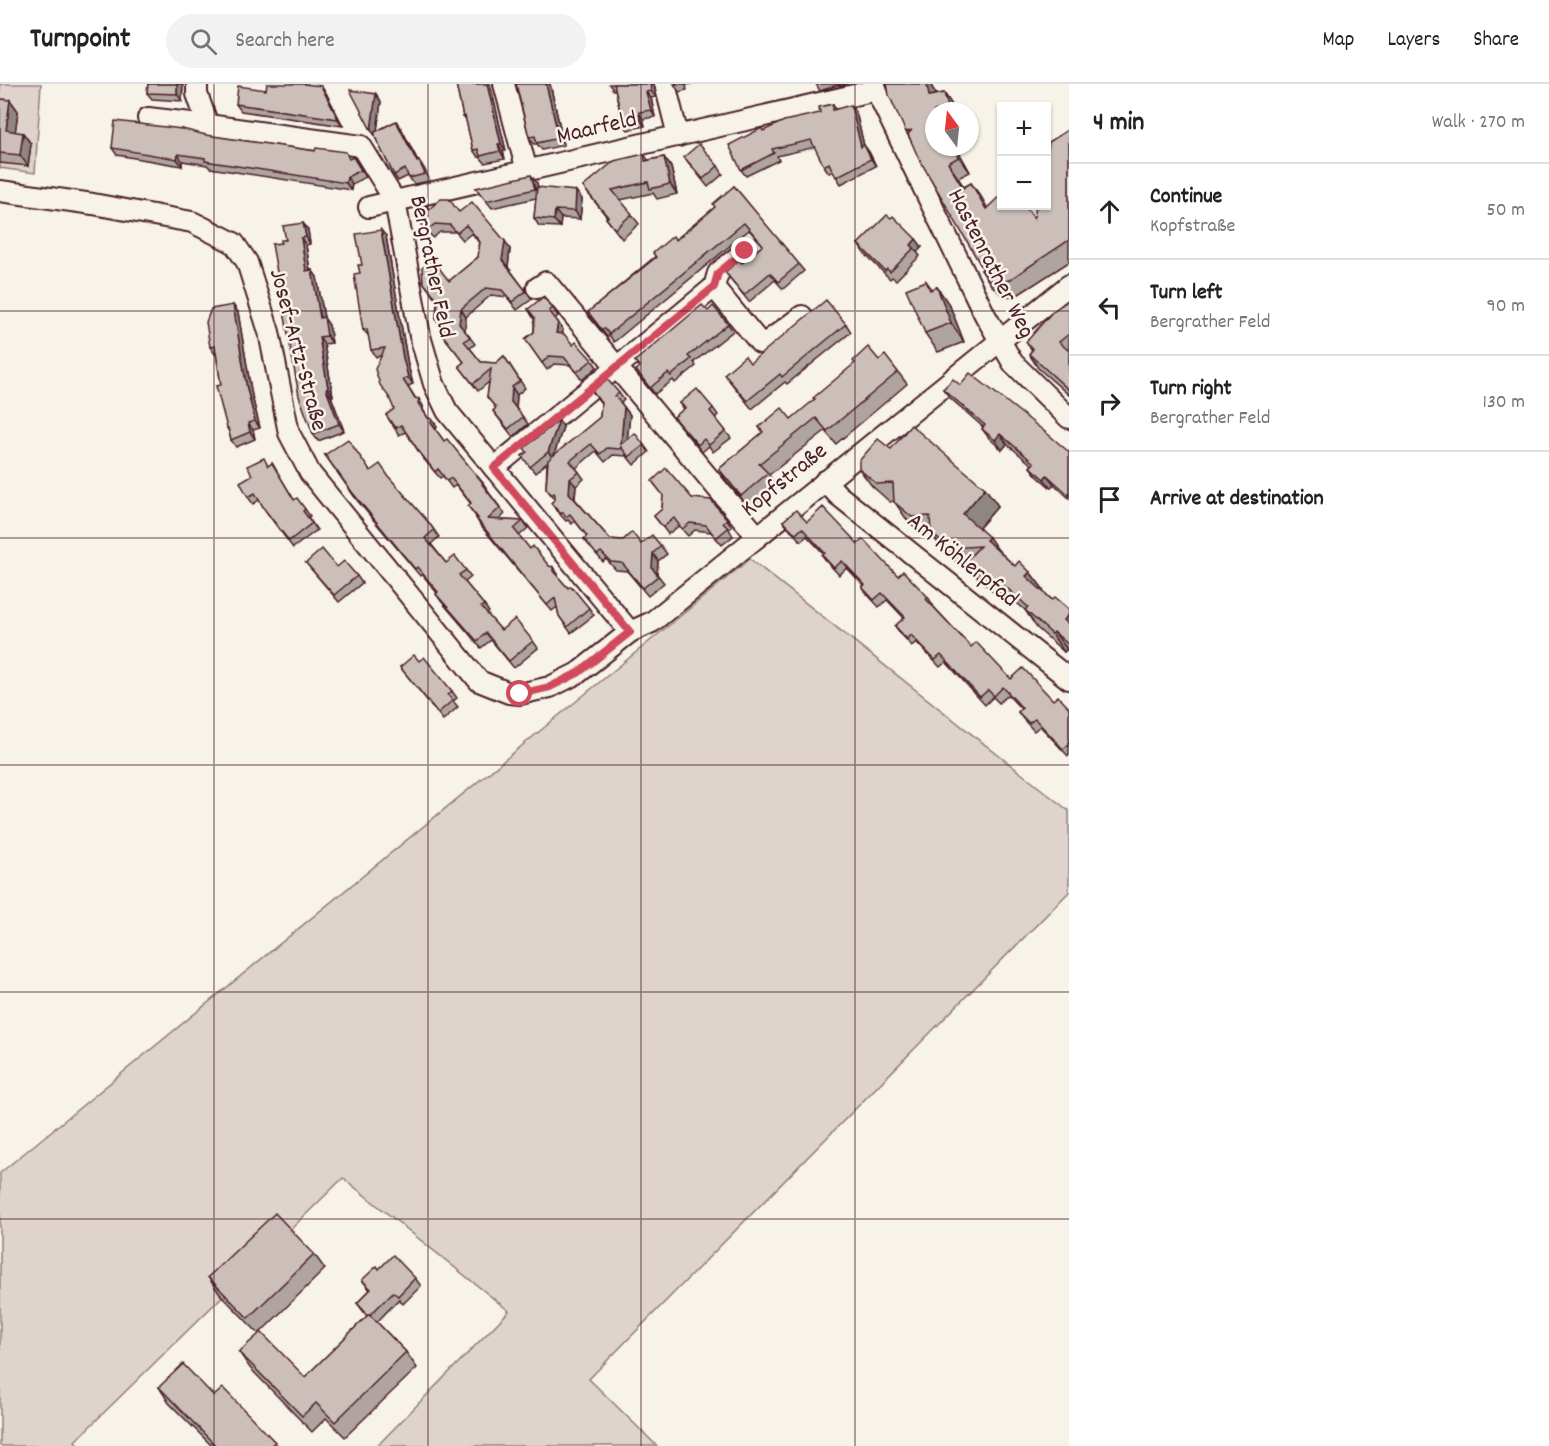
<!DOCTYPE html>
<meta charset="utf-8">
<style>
:root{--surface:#fff;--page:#f2f2f2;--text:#222;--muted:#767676;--line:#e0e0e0}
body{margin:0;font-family:Dekko,sans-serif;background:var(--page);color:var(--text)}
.controls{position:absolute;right:18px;top:18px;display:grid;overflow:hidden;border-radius:0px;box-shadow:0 2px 4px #0004}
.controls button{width:54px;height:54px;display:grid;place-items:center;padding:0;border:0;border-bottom:2px solid var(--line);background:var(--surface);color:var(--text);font:30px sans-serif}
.compass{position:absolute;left:925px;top:18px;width:54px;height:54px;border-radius:50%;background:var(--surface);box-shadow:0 2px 4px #0004;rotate:345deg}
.stop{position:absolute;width:18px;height:18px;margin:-14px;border:4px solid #d1495b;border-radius:50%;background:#fff}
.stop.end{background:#d1495b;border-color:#fff;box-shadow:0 2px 6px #0008}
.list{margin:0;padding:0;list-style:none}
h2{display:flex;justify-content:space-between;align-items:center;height:78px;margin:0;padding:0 24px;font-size:26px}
h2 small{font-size:20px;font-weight:400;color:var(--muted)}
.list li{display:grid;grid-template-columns:39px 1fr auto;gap:18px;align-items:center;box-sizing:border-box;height:96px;padding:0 24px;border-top:2px solid var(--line)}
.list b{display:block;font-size:22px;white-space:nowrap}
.list p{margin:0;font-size:20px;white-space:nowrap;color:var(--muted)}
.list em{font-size:20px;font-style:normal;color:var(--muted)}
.icon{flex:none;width:33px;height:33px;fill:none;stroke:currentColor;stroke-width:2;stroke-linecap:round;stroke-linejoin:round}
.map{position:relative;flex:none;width:1069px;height:1362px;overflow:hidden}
header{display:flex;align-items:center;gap:36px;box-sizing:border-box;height:84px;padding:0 30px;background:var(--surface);border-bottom:2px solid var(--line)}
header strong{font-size:28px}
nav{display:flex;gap:33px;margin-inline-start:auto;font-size:21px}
.search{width:420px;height:54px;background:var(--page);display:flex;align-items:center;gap:15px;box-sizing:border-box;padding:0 21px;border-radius:33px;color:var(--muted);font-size:22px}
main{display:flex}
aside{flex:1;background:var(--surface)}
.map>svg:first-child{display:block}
.green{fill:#ded4cc;stroke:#947a7c;stroke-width:1.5}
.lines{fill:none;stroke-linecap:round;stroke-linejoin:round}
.minor-casing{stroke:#4a1f2b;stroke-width:24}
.minor{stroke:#f7f3e8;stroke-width:20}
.wall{fill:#afa49f;stroke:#4a1f2b;stroke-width:1.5}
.shaded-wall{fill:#8f8682;stroke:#4a1f2b;stroke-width:1.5}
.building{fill:#ccbfb9;stroke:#4a1f2b;stroke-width:1.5}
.route{stroke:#d1495b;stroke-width:8}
.grid{fill:none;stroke:#4a1f2b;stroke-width:1.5;stroke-opacity:0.55}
.labels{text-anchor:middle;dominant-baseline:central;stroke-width:5;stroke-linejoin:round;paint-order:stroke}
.street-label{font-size:24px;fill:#4a1f2b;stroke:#f7f3e8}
</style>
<header>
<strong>Turnpoint</strong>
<div class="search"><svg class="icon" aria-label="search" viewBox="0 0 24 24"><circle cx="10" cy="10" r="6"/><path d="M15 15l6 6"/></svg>Search here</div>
<nav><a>Map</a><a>Layers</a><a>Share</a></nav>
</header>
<main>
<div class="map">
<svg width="1069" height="1362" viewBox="0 0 1069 1362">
<rect width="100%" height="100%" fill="#f7f3e8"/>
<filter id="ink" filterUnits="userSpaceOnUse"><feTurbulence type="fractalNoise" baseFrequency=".0167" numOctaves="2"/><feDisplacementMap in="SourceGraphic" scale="12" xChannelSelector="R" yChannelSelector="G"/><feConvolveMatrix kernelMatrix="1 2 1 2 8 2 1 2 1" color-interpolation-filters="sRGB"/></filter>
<g filter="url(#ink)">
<!-- green -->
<g class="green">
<polygon points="0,0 41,0 35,89 0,84"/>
<polygon points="750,475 1069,727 1069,808 589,1295 657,1362 377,1362 509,1227 343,1094 75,1357 79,1362 0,1362 0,1089"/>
</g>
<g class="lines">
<defs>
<g id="minor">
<polyline points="504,0 527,87"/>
<polyline points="665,0 678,52"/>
<polyline points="875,0 876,6 985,231 1013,279 1069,334"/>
<polyline points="148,34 208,41 197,10 197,0"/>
<polyline points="208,41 361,62 395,117 420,252 434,300 447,327 630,548"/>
<polyline points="0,107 93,120 192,138 234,159 247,178 269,248 289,349 310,389 479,597 509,609 520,610 550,603 578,589 630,548 652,538 1069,201"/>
<polyline points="369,123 876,6"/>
<polyline points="714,203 718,189 745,167"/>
<polyline points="537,204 546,198 757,452"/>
<polyline points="494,384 714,203 760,259 767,258 802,232"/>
<polyline points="825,397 838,411 1069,595"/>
</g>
</defs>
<!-- minor casing -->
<use href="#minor" class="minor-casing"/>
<!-- minor -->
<use href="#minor" class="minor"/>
</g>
<!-- wall -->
<g class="wall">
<polygon points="148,0 183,0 182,17 152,15 147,9"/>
<polygon points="456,0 490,0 506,67 503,67 505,75 485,79 480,73 478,73 473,66 466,36 463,33"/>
<polygon points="550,0 564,61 542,66 537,60 534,60 529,53"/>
<polygon points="609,0 654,0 656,13 651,14 655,33 643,35 645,42 628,46 623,40 615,5 613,6"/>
<polygon points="674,0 692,0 686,1 687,6 679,8"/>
<polygon points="816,0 848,0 835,2 820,7"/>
<polygon points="886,0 930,0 936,10 944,9 954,24 955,27 934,27 934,63 956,63 970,88 958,94 964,103 971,99 987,124 1034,134 1069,45 1069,178 1019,210 1013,213 1002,211 991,201 981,186 983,185 906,48"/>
<polygon points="266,6 326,9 343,42 241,27 236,20"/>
<polygon points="376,10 381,18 377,47 396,37 401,44 418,77 424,84 430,97 414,100 408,92 398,97 394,91 375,53"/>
<polygon points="0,15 10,16 18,27 15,48 23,49 31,60 28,82 0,79"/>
<polygon points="833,20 836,25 856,28 864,62 869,68 876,82 841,100 833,87 829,89 824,82 815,63 777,72 779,76 746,92 741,86 763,47 820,29"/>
<polygon points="112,64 350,75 353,73 366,93 352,100 351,106 210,84 207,81 182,77 182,82 117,71"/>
<polygon points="644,70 648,76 664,73 671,83 677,110 657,115 653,109 620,116 639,140 622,155 606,134 607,133 583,103"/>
<polygon points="684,73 718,82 723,90 708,103"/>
<polygon points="537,99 538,103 582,115 580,135 561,134 560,143 539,142 534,134 536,114 492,124 476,104"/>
<polygon points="734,102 804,187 783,205 775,196 749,218 725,188 742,179 763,161 749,146 614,258 609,251 607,253 588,228 715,123"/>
<polygon points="429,125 459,128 510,165 508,183 532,215 517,226 507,213 491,211 466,233 465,247 475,260 470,264 481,278 496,279 504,272 525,304 517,311 516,324 528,340 513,353 493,327 496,324 487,313 489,298 478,307 459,282 464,278 441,249 444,247 436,235 437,217 423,198 449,197 478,173 479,159 472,149 463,156 456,148 440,148 433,154 414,131"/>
<polygon points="303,139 308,146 310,160 306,161 310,186 312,186 317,193 324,234 329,241 332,259 324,260 333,312 331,312 344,347 318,357 313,350 281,159"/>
<polygon points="386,152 408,281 413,300 408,302 416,315 423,322 423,326 428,334 437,342 436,346 444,357 483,399 488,406 487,406 505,430 499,436 523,437 528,444 519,452 530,465 558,490 558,493 568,504 589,524 594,531 571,549 559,532 557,523 552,527 480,441 476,434 477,434 468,422 471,420 456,401 452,404 443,392 440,394 422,373 406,348 399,351 386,331 394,325 381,272 376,273 371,266 369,252 363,246 360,189 362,181"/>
<polygon points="916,155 922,163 917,168 920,172 896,196 892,193 890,195 863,168 858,160"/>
<polygon points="926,197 932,205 937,203 950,222 964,258 938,268 925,249"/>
<polygon points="1069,216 1069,311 1038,284 1029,270 1032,266 1026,258"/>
<polygon points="233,221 238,228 252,312 260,344 253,346 255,355 236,363 231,356 229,348 227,344 221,301 216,270 215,270 210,263"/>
<polygon points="553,224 558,232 555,235 563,246 562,250 573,261 592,276 597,283 582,296 570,281 554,280 547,286 525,255 534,248 534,235 528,225"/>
<polygon points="708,227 728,240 733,247 694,278 696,282 675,299 673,296 655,310 636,286 640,283 635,277"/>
<polygon points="846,240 851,248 787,300 785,298 752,325 724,290"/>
<polygon points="879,276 898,288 907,300 836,360 825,347 769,391 777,402 750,424 727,398 719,385 763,348 759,343 791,335"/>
<polygon points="960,301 1069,368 1069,414 1054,400 1051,404 1037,392 1030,383 1032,381 1007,360 1002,366 989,354 982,345 983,343 950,314 943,305"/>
<polygon points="592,307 619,309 624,316 621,319 630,331 627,355 644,361 649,368 634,381 626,371 626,372 613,371 605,378 596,367 576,384 584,395 576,402 575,415 610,455 661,462 667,470 658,477 657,490 664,499 648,512 627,487 616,486 606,475 603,478 584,455 587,452 575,437 572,440 568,436 566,437 556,426 551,419 555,416 546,404 547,379 535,389 522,372 563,343 554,371 600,333 601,319"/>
<polygon points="680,319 713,324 718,331 715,334 731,354 713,368 709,362 702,368 674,333 684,325"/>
<polygon points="891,365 985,404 998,422 979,444 1000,468 1015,482 1030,488 1043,505 1042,506 1052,516 1069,525 1069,568 1067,565 1064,568 1037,544 1025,526 1010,513 1005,518 979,495 969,482 961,482 943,467 932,450 924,451 907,436 894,417 890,418 872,402 859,385"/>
<polygon points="325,371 370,387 390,395 429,439 439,453 431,460 446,479 466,486 471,493 465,498 484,521 489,528 487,530 501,546 533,557 538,564 514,584 491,556 481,564 441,517 436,510 437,509 422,490 420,492 356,415"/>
<polygon points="272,379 294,416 305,425 310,432 308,433 317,446 293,464 270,433 259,416 253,420 248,413 269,382"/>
<polygon points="652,397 692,414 727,435 732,443 729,445 733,452 722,461 711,448 695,446 688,452 679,442 668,450 654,432 662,425 663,411"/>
<polygon points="783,437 807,438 858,460 898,492 928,513 933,521 932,521 971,563 1011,595 1069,624 1069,671 1068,672 1040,642 1034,647 1023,635 1018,628 1021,625 1008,611 999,619 993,613 985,621 946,578 940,583 916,558 912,562 900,549 895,542 904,534 887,516 879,523 867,510 862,503 864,502 847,484 839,491 827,478 822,471 824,470 807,452 801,457 788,444"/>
<polygon points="306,479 357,492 362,499 339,518"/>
<polygon points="419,577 452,607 457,614 453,617 458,623 443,636 400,583"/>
<polygon points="314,1170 325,1185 259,1250 219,1209 208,1193"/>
<polygon points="379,1185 415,1194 421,1202 403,1220 399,1215 377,1238 406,1268 417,1284 345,1353 326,1334 312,1348 250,1284 239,1268 305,1293 367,1232 357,1219 370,1206 362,1196"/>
<polygon points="159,1303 214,1312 275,1358 278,1362 212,1362 169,1319"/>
</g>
<!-- shaded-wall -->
<g class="shaded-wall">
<polygon points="177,0 183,0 182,17 177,10"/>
<polygon points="487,0 490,0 506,67 501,60"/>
<polygon points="546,0 550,0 564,61 559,54"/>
<polygon points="650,0 654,0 656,13 651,7"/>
<polygon points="924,0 930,0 936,10 939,27 929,12"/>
<polygon points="321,2 326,9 343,42 338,35"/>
<polygon points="646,8 651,14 655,33 651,26"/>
<polygon points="944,9 954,24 955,27 950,27 948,23"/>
<polygon points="376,10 381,18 376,53 371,46"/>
<polygon points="10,16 18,27 14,57 6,46"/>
<polygon points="851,21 856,28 866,70 861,63"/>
<polygon points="639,28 643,35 645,42 640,36"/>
<polygon points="396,37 401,44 422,85 417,78"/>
<polygon points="23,49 31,60 28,82 20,71"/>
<polygon points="498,60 503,67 505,75 500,67"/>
<polygon points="864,61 869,68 876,82 871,75"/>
<polygon points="954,63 956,63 970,88 959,73"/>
<polygon points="178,70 182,77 182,82 177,75"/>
<polygon points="664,73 671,83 677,110 670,100"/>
<polygon points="948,79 958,94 973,119 963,104"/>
<polygon points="531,91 537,99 540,113 535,105"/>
<polygon points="347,93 352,100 351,106 346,99"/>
<polygon points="971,99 982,114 996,140 986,125"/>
<polygon points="576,107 582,115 580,135 575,127"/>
<polygon points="555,126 561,134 560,143 554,136"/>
<polygon points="303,139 308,146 310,160 306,153"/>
<polygon points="381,146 386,152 408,281 413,300 408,293 403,274"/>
<polygon points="301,154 306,161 311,194 306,187"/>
<polygon points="916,155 922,163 917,168 911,161"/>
<polygon points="505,157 510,165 508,183 502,176"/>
<polygon points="312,186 317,193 324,234 329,241 332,259 327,252 320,234"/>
<polygon points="937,203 950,222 964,258 951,239"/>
<polygon points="233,221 238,228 252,312 260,344 255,337 247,305"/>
<polygon points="461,225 466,233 465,248 459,240"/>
<polygon points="558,238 563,246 562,257 556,249"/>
<polygon points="319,253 324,260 333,312 328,304"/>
<polygon points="403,296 418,319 419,315 423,322 423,326 431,339 432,335 437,342 436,346"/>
<polygon points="512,303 517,311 516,325 511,318"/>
<polygon points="326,305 331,312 344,347 339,340"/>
<polygon points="624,323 630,331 626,368 621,360"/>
<polygon points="559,336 563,343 553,374 548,368"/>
<polygon points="248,339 253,346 255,355 250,348"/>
<polygon points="1000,350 1007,360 1002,366 995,356"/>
<polygon points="1047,391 1054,400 1051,404 1044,395"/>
<polygon points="570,395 576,402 574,417 569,409"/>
<polygon points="985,404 998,422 975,448 963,430"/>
<polygon points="989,453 1001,471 986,456"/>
<polygon points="653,469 658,477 657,491 652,484"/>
<polygon points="553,483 558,490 558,494 553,487"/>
<polygon points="1030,488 1043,505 1038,510 1026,492"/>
<polygon points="997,495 1010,513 1005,518 993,500"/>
<polygon points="1069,530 1069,544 1064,536"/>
<polygon points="1054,548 1067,565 1064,568 1052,550"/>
</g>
<!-- building -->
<g class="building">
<polygon points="148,0 177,0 177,10 147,9"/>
<polygon points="267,0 304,0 321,2 338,35 236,20 238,2 266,6"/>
<polygon points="456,0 487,0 501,60 498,60 500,67 480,72 478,65 473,66 465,32 463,33"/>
<polygon points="516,0 546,0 559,54 537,59 535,52 529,53"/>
<polygon points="614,0 650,0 651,7 646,8 651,26 639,28 640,36 623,40"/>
<polygon points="887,0 927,0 929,12 944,9 948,23 934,27 934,63 954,63 959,73 948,79 963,104 971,99 986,125 1002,110 1002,122 1025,122 1034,134 1036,122 1047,122 1047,71 1049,58 1069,45 1069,156 1009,196 1002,198 992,196 981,186 983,185 918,73 908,50 912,46 906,48 889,11"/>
<polygon points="350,6 376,10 371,46"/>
<polygon points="0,15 10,16 6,46 23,49 20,71 0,69"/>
<polygon points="833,20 833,26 851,21 861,63 864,61 871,75 836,93 829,79 824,82 811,56 772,65 774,69 741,86 729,61 762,44 763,47 784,37 820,29 819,23"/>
<polygon points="115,37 182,45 206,51 315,67 316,64 346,68 349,75 353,73 361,86 347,93 346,99 205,77 205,74 178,70 177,75 112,64"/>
<polygon points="396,37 417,78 419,77 425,90 409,94 405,85 394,91 375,53 375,48"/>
<polygon points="699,60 718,82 703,95 684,73"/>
<polygon points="644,70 645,77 664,73 670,100 650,105 648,98 612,106 632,130 615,145 606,134 608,133 583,103 614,77"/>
<polygon points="531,91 535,105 486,117 476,104"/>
<polygon points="734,102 799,180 778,198 770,189 744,211 725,188 739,176 742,179 763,161 744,139 609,250 604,244 602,246 588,228 656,173 653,169 673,152 676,156 715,123 713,120"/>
<polygon points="537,103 576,107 575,127 555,126 554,136 534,134"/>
<polygon points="441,115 449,115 459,128 472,118 505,157 502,176 526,207 512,218 502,206 486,204 461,225 459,240 470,253 464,257 481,278 496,279 504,272 520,297 512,303 511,318 523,333 508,345 493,327 496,324 487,313 491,285 473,300 459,282 464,278 441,249 445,246 436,235 438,216 423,198 422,184 433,176 449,197 478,173 480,158 466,141 457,149 450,141 435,140 427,146 414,131 426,121 429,125"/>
<polygon points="887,131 891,134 893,132 916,155 911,161 914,164 890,188 887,185 885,187 858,160"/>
<polygon points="303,139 306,153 301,154 306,187 312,186 320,234 324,233 327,252 319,253 328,304 326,305 339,340 313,350 299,312 272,160 281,159 281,156 286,156 283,142"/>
<polygon points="381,146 403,274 408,293 403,296 415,314 419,315 418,319 428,334 432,335 431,339 444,357 447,355 483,399 482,400 500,424 488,435 523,437 514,445 530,465 533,462 549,482 553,483 553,487 568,504 571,502 589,524 567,543 559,532 555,514 547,521 476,434 478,434 468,422 471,419 451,394 447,397 438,385 435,388 418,366 401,341 395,344 386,331 394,325 389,313 380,301 375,285 385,264 371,266 367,245 363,246 354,190 360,189 358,181 362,181 356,150"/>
<polygon points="926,197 930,206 937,203 951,239 925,249 906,205"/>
<polygon points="543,213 553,224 549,227 558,238 556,249 564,250 573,261 576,258 592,276 577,288 564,273 549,272 542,279 525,255 534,248 535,234 528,225"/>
<polygon points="826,216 846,240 782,293 780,290 747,317 724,290 745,272 750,279"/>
<polygon points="1069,216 1069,250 1059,258 1069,267 1069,306 1029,270 1033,265 1026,258 1053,227"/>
<polygon points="233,221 247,305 255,337 248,339 250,348 231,356 228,344 227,344 216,302 221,301 215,262 210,263 206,238 211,225"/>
<polygon points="702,221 708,227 713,222 728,240 688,272 691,275 671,292 668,289 650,304 636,286 640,283 635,277"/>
<polygon points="868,263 879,276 885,271 898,288 827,347 816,334 759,380 768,389 741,412 719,385 763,348 759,343 782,324 791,335 815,315 813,314 855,279 853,277"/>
<polygon points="970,289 1049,351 1069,368 1069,411 1047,391 1044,395 1030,383 1034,379 1000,350 995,356 982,345 985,341 943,305 953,295 960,301"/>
<polygon points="607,295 619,309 615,312 624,323 621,360 635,349 644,361 629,373 621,363 620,365 607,364 600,370 591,360 570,377 579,388 570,395 569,409 610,455 623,456 632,448 641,460 652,451 661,462 653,469 652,484 658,492 643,504 622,479 611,478 601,468 597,471 584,455 587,452 570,430 566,433 563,428 561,430 551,419 555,415 555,411 554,409 552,411 546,404 548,376 600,333 601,319 592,307"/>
<polygon points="697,305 713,324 710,327 726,347 709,361 704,355 698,361 674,333 685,324 680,319"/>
<polygon points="559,336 548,368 530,383 522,372 527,368 524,364"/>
<polygon points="911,341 985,404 963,430 989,453 986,456 998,467 1015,482 1019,477 1030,488 1026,492 1052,516 1055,513 1069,525 1069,530 1064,536 1069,541 1069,561 1054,548 1052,550 1025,526 1028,523 997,495 993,500 966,477 980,462 949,464 931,449 930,432 912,433 894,418 893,399 877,400 859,385 859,377 878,355 891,365"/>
<polygon points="348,355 370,387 380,380 389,393 429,439 434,446 425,454 446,479 455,472 466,486 459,491 484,521 481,523 501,546 515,535 533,557 509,577 486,549 477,557 436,510 438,508 417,483 415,485 352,408 325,371"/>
<polygon points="264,374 268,382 272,379 294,416 297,414 305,425 303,427 312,439 289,457 265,426 255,409 248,413 240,398 252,391 247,382"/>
<polygon points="666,384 692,414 711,416 727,435 723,439 728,444 716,454 706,441 690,439 682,445 674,434 663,443 654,432 662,425 663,411 652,397"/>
<polygon points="823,423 858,460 863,455 898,492 903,487 928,513 926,515 971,563 976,558 1011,595 1023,584 1053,616 1058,612 1069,624 1069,660 1063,665 1035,635 1029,639 1018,628 1022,624 1003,603 994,612 988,606 980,613 941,571 935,576 911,551 907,555 895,542 905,533 882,509 874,516 862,503 865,501 842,477 834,484 822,471 825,469 802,444 796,450 783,437 796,426 807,438"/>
<polygon points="322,465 337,483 344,477 357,492 334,511 306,479"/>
<polygon points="414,571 419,577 424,573 452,607 448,611 453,616 438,629 400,583"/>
<polygon points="275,1129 314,1170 248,1234 208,1193"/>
<polygon points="393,1171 415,1194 398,1212 393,1208 370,1231 369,1230 368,1231 357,1219 371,1205 362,1196 377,1182 379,1185"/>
<polygon points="369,1230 406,1268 335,1338 316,1319 302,1332 239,1268 261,1248 305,1293"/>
<polygon points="183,1280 214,1312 223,1304 275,1358 270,1362 216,1362 159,1303"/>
</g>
</g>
<g class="lines" filter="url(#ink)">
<!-- route -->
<polyline class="route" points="520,610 550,603 578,589 630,548 494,384 714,203 718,189 745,167"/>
</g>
<!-- grid -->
<path class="grid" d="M214,0V1362M428,0V1362M641,0V1362M855,0V1362M0,227H1069M0,454H1069M0,681H1069M0,908H1069M0,1135H1069"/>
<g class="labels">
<!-- street labels -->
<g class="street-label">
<text transform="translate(597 45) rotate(-13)">Maarfeld</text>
<text transform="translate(990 180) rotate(63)">Hastenrather Weg</text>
<text transform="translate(431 183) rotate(78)">Bergrather Feld</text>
<text transform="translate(297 266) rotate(75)">Josef-Artz-Straße</text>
<text transform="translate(785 397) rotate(-39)">Kopfstraße</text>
<text transform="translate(962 477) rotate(39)">Am Köhlerpfad</text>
</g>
</g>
</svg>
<div class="controls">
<button>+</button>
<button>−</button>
</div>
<svg class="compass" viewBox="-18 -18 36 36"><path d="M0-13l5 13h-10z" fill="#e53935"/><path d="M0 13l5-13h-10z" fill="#767676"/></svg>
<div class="stop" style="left:520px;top:610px"></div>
<div class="stop end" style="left:745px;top:167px"></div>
</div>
<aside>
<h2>4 min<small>Walk · 270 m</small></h2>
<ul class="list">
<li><svg class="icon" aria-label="ahead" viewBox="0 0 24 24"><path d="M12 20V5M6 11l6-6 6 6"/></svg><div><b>Continue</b><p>Kopfstraße</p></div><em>50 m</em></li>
<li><svg class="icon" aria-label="left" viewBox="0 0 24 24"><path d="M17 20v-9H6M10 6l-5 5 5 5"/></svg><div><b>Turn left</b><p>Bergrather Feld</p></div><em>90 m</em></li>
<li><svg class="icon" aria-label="right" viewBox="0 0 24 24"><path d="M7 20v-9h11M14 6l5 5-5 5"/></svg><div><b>Turn right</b><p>Bergrather Feld</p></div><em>130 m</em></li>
<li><svg class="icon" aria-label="arrive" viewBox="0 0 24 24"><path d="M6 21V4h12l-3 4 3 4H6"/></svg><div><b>Arrive at destination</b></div></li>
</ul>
</aside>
</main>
